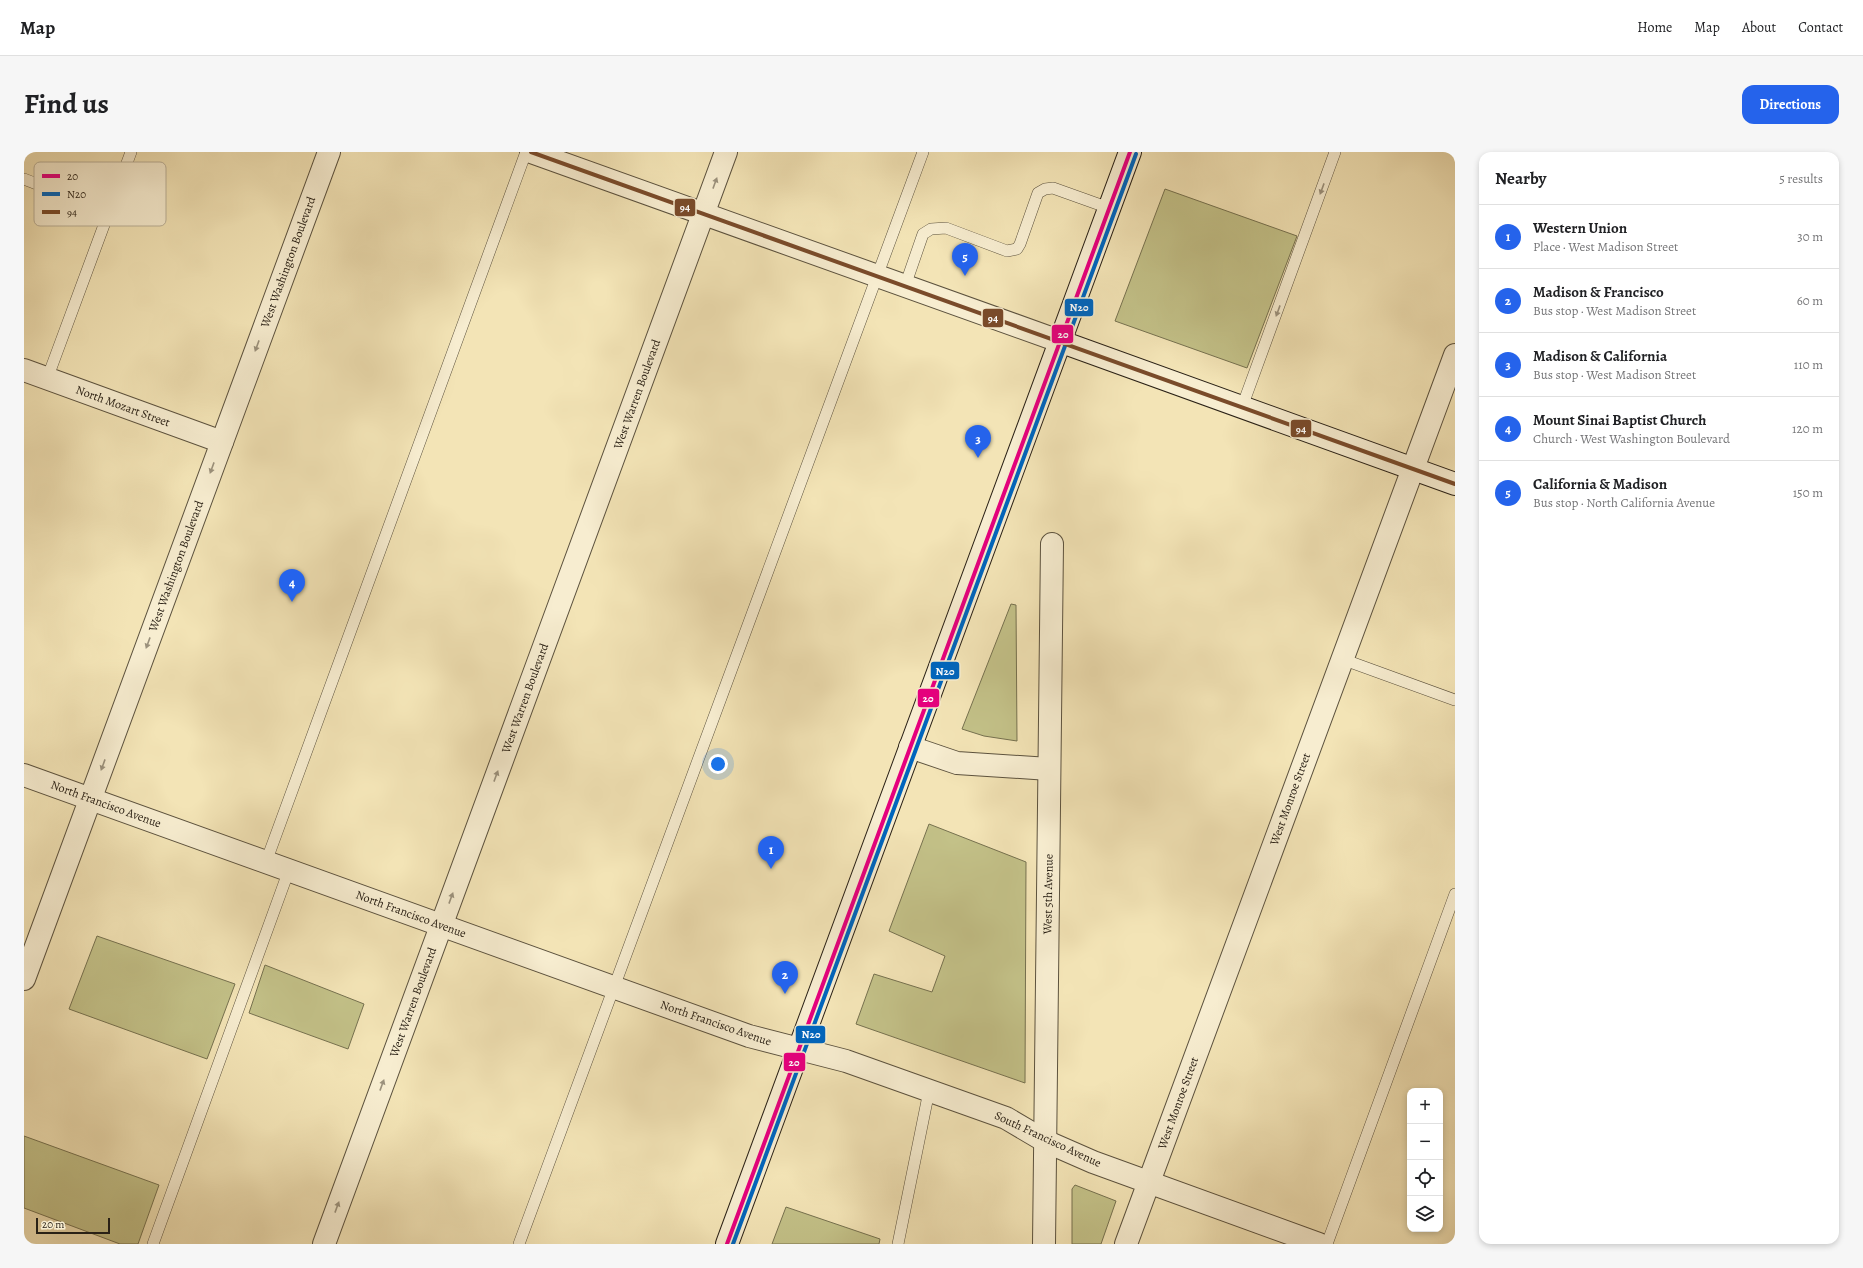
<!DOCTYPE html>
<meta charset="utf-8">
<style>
:root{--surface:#fff;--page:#f6f6f6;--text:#202124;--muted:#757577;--line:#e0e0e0;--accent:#2563eb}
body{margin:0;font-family:Alegreya,serif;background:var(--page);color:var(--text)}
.controls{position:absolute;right:12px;bottom:12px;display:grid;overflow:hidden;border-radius:8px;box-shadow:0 2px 6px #0003}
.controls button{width:36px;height:36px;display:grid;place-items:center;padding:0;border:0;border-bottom:1px solid var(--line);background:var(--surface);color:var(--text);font:20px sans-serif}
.scale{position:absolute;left:12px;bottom:10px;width:74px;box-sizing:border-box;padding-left:4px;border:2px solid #2a2116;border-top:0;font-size:11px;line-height:14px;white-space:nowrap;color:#2a2116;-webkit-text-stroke:3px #f7edd0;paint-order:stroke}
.you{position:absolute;left:694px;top:612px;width:14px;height:14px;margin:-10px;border:3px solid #fff;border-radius:50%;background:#1a73e8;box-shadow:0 0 0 6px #1a73e833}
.badge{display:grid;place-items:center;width:26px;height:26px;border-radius:50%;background:var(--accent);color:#fff;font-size:13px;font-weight:700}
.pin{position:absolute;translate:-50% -33px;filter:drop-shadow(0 1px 2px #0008)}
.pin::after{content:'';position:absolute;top:21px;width:14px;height:12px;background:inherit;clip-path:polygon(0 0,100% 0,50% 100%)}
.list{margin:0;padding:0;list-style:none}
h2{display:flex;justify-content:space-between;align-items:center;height:52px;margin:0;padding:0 16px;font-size:17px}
h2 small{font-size:13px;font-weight:400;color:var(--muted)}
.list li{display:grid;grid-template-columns:26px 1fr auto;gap:12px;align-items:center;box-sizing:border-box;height:64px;padding:0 16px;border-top:1px solid var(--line)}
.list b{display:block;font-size:15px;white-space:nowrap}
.list p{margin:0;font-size:13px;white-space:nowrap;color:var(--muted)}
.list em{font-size:13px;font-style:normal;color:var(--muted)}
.icon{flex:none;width:22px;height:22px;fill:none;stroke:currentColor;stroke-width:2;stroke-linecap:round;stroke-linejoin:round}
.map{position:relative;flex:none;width:1431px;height:1092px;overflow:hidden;border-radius:12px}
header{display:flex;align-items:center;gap:24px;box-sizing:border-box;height:56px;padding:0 20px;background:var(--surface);border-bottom:1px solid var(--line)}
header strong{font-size:19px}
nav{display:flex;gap:22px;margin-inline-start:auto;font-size:14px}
.intro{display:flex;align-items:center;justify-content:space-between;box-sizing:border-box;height:96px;padding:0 24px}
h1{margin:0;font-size:28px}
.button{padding:10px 18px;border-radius:12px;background:var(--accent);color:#fff;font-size:14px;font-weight:700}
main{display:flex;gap:24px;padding:0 24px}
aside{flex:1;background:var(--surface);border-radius:12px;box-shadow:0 2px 6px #0003}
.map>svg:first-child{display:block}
.green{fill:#c3c188;stroke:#76714f}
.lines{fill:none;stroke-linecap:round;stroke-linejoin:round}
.service-casing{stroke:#5c523e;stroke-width:12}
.minor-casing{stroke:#5c523e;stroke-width:24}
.tertiary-casing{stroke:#5c523e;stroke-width:24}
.secondary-casing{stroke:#2a2116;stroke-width:24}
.service{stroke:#f7edd0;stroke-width:11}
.minor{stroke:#f7edd0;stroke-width:22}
.tertiary{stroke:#f7edd0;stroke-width:22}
.secondary{stroke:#f7edd0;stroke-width:22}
.bus-1-casing{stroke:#f7edd0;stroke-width:7}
.bus-2-casing{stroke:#f7edd0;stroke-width:7}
.bus-3-casing{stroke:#f7edd0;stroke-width:7}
.bus-1{stroke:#e5007d;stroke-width:4}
.bus-2{stroke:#0065bd;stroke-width:4}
.bus-3{stroke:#7a4b2a;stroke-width:4}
.oneway{fill:#9b917c}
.labels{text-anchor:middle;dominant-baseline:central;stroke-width:3;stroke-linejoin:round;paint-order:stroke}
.street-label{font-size:12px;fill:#2a2116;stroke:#f7edd0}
.key{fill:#f7edd0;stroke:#bab098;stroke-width:1}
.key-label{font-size:11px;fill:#2a2116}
.line-badge{stroke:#f7edd0;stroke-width:1.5}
.badge-label{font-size:11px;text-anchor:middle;font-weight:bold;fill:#fff}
</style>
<header>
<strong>Map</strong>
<nav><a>Home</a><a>Map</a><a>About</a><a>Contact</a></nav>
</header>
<div class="intro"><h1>Find us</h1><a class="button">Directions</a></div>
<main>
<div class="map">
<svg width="1431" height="1092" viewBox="0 0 1431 1092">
<rect width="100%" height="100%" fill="#f3e4b6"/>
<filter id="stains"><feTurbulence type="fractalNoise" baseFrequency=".005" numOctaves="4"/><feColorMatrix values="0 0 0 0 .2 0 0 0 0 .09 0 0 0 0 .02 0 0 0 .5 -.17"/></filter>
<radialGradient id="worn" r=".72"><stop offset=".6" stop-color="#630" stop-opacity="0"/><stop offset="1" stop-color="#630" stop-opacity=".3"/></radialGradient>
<!-- green -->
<g class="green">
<polygon points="1141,37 1273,84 1223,216 1091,169"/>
<polygon points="987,452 992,453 993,589 960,584 938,577"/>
<polygon points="905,672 1002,710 1001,931 832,872 850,822 908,840 921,804 865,779"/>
<polygon points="73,784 211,832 183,907 45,857"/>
<polygon points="241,813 340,852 324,897 225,861"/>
<polygon points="0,984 135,1033 114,1092 96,1092 0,1056"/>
<polygon points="1051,1033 1092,1049 1077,1092 1048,1092 1048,1037"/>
<polygon points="762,1055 856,1087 855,1092 748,1092"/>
</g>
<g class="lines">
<defs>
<g id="service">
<polyline points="0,27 85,60"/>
<polyline points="881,134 899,82 907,77 922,76 983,99 993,97 996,92 1014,41 1021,37 1029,36 1085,56"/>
<polyline points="23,227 107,0"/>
<polyline points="1218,255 1311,0"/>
<polyline points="1318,507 1431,548"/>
<polyline points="242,710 502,0"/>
<polyline points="129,1092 265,718"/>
<polyline points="495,1092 899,0"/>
<polyline points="874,1092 905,939"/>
<polyline points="1303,1092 1431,742"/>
</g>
<g id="minor">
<polyline points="0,218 198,290"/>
<polyline points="886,595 933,611 1025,617"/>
<polyline points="0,623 725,884 822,909 982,966 1021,989 1069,1010 1295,1092"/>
<polyline points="1020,1092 1028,392"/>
<polyline points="1102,1092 1431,203"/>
</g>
<g id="tertiary">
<polyline points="507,0 1035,189"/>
<polyline points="0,827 305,0"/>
<polyline points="300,1092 702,0"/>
</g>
<g id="secondary">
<polyline points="1035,189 1431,332"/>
<polyline points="703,1092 1106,0"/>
</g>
</defs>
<!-- service casing -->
<use href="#service" class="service-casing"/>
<!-- minor casing -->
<use href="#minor" class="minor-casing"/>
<!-- tertiary casing -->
<use href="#tertiary" class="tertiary-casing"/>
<!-- secondary casing -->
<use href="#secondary" class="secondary-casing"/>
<!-- service -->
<use href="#service" class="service"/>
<!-- minor -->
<use href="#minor" class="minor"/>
<!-- tertiary -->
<use href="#tertiary" class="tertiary"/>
<!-- secondary -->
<use href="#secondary" class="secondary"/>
<defs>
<polyline id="bus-1" points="703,1092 1106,0"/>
<polyline id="bus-2" points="709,1092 1112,2"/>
<polyline id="bus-3" points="507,0 1431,332"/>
</defs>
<!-- bus-1 casing -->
<use href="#bus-1" class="bus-1-casing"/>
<!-- bus-2 casing -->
<use href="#bus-2" class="bus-2-casing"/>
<!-- bus-3 casing -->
<use href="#bus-3" class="bus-3-casing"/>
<!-- bus-1 -->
<use href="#bus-1" class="bus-1"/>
<!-- bus-2 -->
<use href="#bus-2" class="bus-2"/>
<!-- bus-3 -->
<use href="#bus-3" class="bus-3"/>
</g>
<!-- one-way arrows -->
<defs><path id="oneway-solid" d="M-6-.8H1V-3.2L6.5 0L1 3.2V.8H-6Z"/></defs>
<g class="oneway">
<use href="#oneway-solid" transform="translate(691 31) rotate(-70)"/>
<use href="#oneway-solid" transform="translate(1298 37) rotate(110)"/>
<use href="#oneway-solid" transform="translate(1254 159) rotate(110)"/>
<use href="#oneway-solid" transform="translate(233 194) rotate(110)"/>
<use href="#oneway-solid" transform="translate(188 316) rotate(110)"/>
<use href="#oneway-solid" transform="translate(124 491) rotate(110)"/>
<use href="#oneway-solid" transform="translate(79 613) rotate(110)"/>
<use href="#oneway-solid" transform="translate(472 624) rotate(-70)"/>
<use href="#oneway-solid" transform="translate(427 746) rotate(-70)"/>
<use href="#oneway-solid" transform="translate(358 933) rotate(-70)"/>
<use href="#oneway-solid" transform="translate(313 1055) rotate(-70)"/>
</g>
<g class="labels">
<!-- street labels -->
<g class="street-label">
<text transform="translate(264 110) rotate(-70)">West Washington Boulevard</text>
<text transform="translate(613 242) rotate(-70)">West Warren Boulevard</text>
<text transform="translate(99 254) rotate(20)">North Mozart Street</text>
<text transform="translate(152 414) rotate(-70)">West Washington Boulevard</text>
<text transform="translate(501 546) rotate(-70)">West Warren Boulevard</text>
<text transform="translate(1266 647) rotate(-70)">West Monroe Street</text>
<text transform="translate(82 652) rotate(20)">North Francisco Avenue</text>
<text transform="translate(1024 742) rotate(-89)">West 5th Avenue</text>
<text transform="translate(387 762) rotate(20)">North Francisco Avenue</text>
<text transform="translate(389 850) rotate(-70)">West Warren Boulevard</text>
<text transform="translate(692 871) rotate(19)">North Francisco Avenue</text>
<text transform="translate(1154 951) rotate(-70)">West Monroe Street</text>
<text transform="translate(1024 987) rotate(25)">South Francisco Avenue</text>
</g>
</g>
<!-- legend -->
<rect x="10" y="10" width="132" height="64" rx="6" class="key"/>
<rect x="18" y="22" width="18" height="4" fill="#e5007d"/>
<rect x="18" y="40" width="18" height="4" fill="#0065bd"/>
<rect x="18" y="58" width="18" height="4" fill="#7a4b2a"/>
<g class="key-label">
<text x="43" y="28">20</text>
<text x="43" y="46">N20</text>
<text x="43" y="64">94</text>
</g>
<g class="line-badge">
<rect x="650" y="46" width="22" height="19" rx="4" fill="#7a4b2a"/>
<rect x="1040" y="146" width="30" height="19" rx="4" fill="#0065bd"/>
<rect x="958" y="156" width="22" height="20" rx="4" fill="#7a4b2a"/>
<rect x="1027" y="172" width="23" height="20" rx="4" fill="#e5007d"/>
<rect x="1266" y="267" width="22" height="19" rx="4" fill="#7a4b2a"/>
<rect x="906" y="509" width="30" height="19" rx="4" fill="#0065bd"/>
<rect x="893" y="536" width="23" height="20" rx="4" fill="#e5007d"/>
<rect x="771" y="873" width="31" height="19" rx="4" fill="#0065bd"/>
<rect x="759" y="900" width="23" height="20" rx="4" fill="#e5007d"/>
</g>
<g class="badge-label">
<text x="661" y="59">94</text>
<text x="1055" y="159">N20</text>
<text x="969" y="170">94</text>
<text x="1039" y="186">20</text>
<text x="1277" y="281">94</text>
<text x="921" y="523">N20</text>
<text x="904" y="550">20</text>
<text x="787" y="886">N20</text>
<text x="770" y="914">20</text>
</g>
<rect width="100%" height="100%" filter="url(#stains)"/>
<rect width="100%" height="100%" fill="url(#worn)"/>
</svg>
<div class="controls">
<button>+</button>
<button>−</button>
<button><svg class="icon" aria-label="locate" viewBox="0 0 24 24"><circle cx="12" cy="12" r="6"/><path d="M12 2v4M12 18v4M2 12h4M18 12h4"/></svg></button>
<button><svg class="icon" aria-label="layers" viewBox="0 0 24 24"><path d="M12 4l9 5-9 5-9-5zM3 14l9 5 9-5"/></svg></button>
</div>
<div class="scale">20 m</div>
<div class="you"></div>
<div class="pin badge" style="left:747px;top:717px">1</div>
<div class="pin badge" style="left:761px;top:842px">2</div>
<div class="pin badge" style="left:954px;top:306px">3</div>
<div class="pin badge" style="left:268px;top:450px">4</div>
<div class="pin badge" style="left:941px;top:124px">5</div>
</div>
<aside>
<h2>Nearby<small>5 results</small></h2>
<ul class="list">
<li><span class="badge">1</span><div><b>Western Union</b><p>Place · West Madison Street</p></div><em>30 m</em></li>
<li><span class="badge">2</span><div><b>Madison &amp; Francisco</b><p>Bus stop · West Madison Street</p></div><em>60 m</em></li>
<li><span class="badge">3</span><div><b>Madison &amp; California</b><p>Bus stop · West Madison Street</p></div><em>110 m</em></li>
<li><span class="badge">4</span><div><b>Mount Sinai Baptist Church</b><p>Church · West Washington Boulevard</p></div><em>120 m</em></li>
<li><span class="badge">5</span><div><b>California &amp; Madison</b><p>Bus stop · North California Avenue</p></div><em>150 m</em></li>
</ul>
</aside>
</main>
